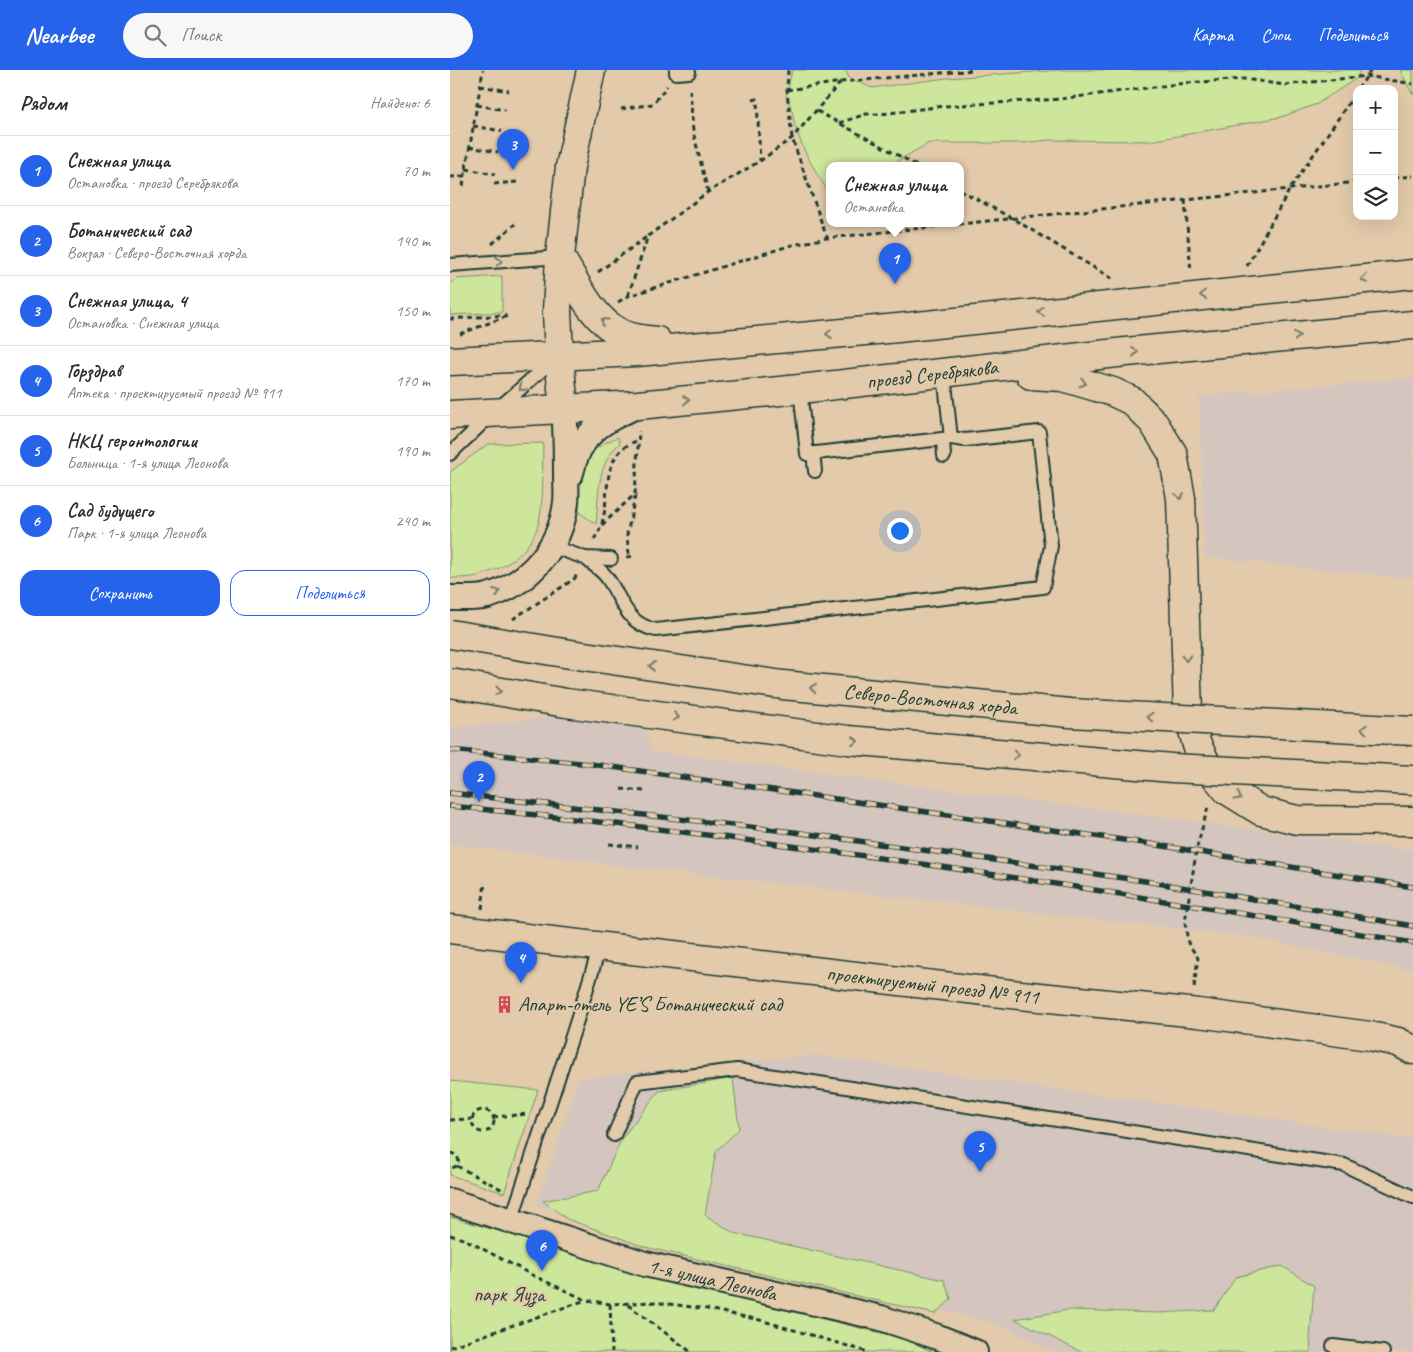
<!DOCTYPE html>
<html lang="ru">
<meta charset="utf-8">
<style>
:root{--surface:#fff;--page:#f7f7f7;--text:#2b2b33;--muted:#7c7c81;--line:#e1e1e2;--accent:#2563eb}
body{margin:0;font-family:Caveat,sans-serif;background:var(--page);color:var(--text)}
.controls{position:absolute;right:15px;top:15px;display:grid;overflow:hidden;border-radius:10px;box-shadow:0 5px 20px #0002}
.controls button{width:45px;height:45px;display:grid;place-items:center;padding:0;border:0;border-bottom:1px solid var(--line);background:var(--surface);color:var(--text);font:25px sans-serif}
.you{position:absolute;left:449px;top:460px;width:18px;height:18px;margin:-12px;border:4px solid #fff;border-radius:50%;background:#1a73e8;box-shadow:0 0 0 8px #1a73e833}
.badge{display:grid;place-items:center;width:32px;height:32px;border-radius:50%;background:var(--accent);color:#fff;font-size:16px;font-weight:700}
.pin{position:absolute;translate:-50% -41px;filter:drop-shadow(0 1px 2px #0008)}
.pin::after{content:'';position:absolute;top:26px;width:18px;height:15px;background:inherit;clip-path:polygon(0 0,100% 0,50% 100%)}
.popup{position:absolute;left:376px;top:92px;width:138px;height:65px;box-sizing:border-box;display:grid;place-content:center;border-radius:10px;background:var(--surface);filter:drop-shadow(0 1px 4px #0005);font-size:16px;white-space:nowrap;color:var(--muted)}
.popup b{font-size:19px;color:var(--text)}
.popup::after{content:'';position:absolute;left:50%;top:100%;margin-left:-10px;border:10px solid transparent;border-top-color:var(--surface)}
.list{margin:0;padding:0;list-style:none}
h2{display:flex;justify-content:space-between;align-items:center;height:65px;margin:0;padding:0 20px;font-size:21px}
h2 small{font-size:16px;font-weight:400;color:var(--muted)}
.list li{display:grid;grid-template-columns:32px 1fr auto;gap:15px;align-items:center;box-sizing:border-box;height:70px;padding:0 20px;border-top:1px solid var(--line)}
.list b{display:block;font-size:19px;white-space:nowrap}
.list p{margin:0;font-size:16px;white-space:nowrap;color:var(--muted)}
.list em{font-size:16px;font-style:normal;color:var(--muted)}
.actions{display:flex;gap:10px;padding:15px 20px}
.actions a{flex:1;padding:11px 0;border:1px solid var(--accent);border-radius:15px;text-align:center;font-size:18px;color:var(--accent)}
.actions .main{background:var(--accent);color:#fff}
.icon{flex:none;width:28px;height:28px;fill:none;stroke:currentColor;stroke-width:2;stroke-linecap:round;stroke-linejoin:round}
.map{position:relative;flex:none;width:963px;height:1282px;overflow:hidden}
header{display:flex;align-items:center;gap:30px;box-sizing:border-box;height:70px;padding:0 25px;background:var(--accent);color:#fff}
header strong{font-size:24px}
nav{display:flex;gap:28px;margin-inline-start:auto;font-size:18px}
.search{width:350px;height:45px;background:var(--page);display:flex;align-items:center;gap:12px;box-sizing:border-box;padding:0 18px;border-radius:28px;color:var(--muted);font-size:19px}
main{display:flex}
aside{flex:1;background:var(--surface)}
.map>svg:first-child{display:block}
.built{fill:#d4c6bf}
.green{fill:#cde69c;stroke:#769268}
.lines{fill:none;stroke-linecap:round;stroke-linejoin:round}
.lane-casing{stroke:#1f3d34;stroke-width:16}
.street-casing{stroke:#1f3d34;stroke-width:28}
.secondary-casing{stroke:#1f3d34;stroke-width:31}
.path{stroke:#1f3d34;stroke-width:3;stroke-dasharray:5 4;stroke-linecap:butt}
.lane{stroke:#e3caab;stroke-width:12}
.street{stroke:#e3caab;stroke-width:24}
.secondary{stroke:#e3caab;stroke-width:28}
.rail-casing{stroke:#1f3d34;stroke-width:5.5}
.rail{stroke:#e3caab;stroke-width:4;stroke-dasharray:11;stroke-linecap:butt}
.primary-bridge-casing{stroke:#1f3d34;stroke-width:31;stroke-linecap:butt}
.primary-bridge{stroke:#e3caab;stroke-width:28}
.oneway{stroke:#777c6a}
.labels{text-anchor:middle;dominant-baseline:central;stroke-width:4.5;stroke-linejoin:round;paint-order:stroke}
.street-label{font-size:21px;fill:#1f3d34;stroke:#e3caab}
.poi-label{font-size:21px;fill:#1f3d34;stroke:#e3caab;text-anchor:start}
.park-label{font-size:21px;fill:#284539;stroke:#e3caab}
</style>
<header>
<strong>Nearbee</strong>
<div class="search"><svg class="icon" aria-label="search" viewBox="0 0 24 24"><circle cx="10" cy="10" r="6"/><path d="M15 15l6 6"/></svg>Поиск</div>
<nav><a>Карта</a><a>Слои</a><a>Поделиться</a></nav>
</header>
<main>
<aside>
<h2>Рядом<small>Найдено: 6</small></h2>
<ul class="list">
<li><span class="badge">1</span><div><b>Снежная улица</b><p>Остановка · проезд Серебрякова</p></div><em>70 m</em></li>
<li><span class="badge">2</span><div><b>Ботанический сад</b><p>Вокзал · Северо-Восточная хорда</p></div><em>140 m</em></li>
<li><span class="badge">3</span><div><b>Снежная улица, 4</b><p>Остановка · Снежная улица</p></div><em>150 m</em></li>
<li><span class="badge">4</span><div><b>Горздрав</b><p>Аптека · проектируемый проезд № 911</p></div><em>170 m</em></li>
<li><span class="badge">5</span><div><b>НКЦ геронтологии</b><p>Больница · 1-я улица Леонова</p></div><em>190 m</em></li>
<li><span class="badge">6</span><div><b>Сад будущего</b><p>Парк · 1-я улица Леонова</p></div><em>240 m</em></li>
</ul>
<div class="actions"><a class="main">Сохранить</a><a>Поделиться</a></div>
</aside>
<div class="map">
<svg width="963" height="1282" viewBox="0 0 963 1282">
<rect width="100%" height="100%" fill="#e3caab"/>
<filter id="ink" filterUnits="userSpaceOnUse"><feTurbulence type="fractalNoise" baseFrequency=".02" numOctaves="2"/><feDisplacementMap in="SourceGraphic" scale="10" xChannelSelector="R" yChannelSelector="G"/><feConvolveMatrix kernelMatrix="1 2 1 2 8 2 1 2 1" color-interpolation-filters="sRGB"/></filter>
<g filter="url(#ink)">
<!-- built -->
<g class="built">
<polygon points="963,308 963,509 755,487 749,326"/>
<polygon points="185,625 201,681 963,780 963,900 794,866 188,798 87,784 0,774 0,658 93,648"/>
<polygon points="364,985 963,1069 963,1282 604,1282 551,1256 505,1243 193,1173 87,1134 129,1008"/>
</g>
<!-- green -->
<g class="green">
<path d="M342,0H395L399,8L422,18L497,8L612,0H910L907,8L867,34L831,47L700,71L600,70L569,73H479L440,95H380V124C367,104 354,84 347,61C342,48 344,40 336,27Z"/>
<polygon points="950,0 963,0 963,25"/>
<polygon points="52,206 52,242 0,245 0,214 7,209"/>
<path d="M168,367L170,373C146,394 149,425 146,454L130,443C128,435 128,428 128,420C130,390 141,378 168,367Z"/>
<path d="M93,373C92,395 94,425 90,446C85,479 58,498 27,506C19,508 9,508 0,508V402L38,374Z"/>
<polygon points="283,1008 289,1059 266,1081 255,1145 284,1163 494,1210 501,1229 485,1244 195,1177 117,1149 93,1131 148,1121 172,1068 209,1021"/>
<polygon points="0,1011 88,1020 54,1123 0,1105"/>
<polygon points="0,1147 248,1219 456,1269 483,1282 0,1282"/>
<polygon points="832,1196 864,1216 860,1268 861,1282 631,1282 565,1249 619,1240 709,1243 764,1240 786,1207"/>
</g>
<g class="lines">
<defs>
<g id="lane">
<polyline points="226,0 226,3 239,2"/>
<polyline points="0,195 110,187"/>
<polyline points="350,319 357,384 501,368 494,304"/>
<polyline points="493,369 494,386"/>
<polyline points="363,383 365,401"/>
<polyline points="0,384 42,344 103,290"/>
<polyline points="101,476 135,488 161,489"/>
<path d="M135,488C142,494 153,501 158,509C173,531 176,554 206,560L593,517L601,476L589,362L515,370L501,368"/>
<polyline points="164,1065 187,1012 287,1000 894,1095 963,1127"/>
<polyline points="61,1151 124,960 150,876"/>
<polyline points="883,1276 933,1282"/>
</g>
<g id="street">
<path d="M121,403C129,363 152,352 186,336"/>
<path d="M0,528C12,528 27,529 38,526C80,513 111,476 116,432C117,423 116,414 116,405C116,383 116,362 114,340"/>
<path id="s1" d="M0,1131L195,1194L431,1248L488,1267L525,1282"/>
</g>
<g id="secondary">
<path d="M110,187C127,214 142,250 172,264C183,269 195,270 207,271"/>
<polyline points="0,291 187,282 448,258 963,204"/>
<polyline points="581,305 613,307 663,322 682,331 703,352 723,384 731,428 738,643 747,675 758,697 777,720 811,741 847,750 963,751"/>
<polyline points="114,340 109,285 107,241 110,187 120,97 141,0"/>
<path id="s2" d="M0,345L188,335L350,319L676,282L963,255"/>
<path id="s3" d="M0,859L570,925L748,943L920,966L948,972L963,980"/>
</g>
</defs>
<!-- lane casing -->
<use href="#lane" class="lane-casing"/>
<!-- street casing -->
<use href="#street" class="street-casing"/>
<!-- secondary casing -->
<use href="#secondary" class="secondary-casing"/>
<!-- path -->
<g class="path">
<polyline points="338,0 337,20 342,68 377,168"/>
<polyline points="30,16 59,21"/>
<polyline points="908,19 921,0"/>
<polyline points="240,20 243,61 258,122"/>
<polyline points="337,20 391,12 525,0"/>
<polyline points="303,30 307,29 310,91"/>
<polyline points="27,35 55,40"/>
<polyline points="171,39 203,34 217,16"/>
<polyline points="367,41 466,95"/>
<polyline points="389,53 416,44 431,44 495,36 610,29 736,13 795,9 834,15 917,6 963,14"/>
<polyline points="23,56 52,61"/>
<polyline points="19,77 48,82"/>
<polyline points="16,99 45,104"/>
<polyline points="0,107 14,106"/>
<polyline points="944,108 963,106"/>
<polyline points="44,114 68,112"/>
<polyline points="13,116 33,0"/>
<polyline points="510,120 565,150 663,209"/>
<polyline points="735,130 741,202"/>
<polyline points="42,174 65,154"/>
<polyline points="797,196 840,119 907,21"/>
<polyline points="148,202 198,166"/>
<polyline points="178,226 198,166 258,122 310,91 342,68 391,12"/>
<polyline points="168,232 178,226 342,175 377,168 907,112"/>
<polyline points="0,249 56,245"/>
<polyline points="10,264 60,245"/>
<polyline points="152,455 185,424 189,361"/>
<path d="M144,470C146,465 150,461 151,456C162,425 148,383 189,370"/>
<polyline points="179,484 177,465 185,426"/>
<polyline points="177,487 185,486"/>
<polyline points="63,549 124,509 127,505"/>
<polyline points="171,719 194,721"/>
<polyline points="159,774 188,777"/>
<polyline points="32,839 35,812"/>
<polyline points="744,917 748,888 738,873 735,852 747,777 758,737"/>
<circle cx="33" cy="1051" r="11"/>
<polyline points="43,1047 78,1044"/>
<polyline points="0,1050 22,1049"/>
<path d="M0,1083C11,1084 12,1098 0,1098"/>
<polyline points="7,1096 53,1120"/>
<polyline points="0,1165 16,1170 84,1206 136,1230 160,1234 204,1232 257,1239 310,1250 418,1282"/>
<polyline points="160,1234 162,1282"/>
<polyline points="178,1235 241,1282"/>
<polyline points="0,1277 136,1230"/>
</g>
<!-- lane -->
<use href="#lane" class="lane"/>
<!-- street -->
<use href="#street" class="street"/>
<!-- secondary -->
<use href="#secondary" class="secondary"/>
<defs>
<g id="rail">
<polyline points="0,680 141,694 701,774 963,817"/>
<polyline points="0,723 344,762 695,811 963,856"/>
<path d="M0,736C323,768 644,817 963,873"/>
</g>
</defs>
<!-- rail casing -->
<use href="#rail" class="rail-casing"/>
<!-- rail -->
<use href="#rail" class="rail"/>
<defs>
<g id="primary-bridge">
<path id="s4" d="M0,564L114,583L333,615L620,643L963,661"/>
<polyline points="0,613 116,633 398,670 722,698 963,710"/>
</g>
</defs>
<!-- primary-bridge casing -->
<use href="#primary-bridge" class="primary-bridge-casing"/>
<!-- primary-bridge -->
<use href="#primary-bridge" class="primary-bridge"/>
</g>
<!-- one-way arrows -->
<defs><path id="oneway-chevron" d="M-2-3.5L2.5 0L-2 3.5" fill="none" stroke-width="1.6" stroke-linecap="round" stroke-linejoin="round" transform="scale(1.25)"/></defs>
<g class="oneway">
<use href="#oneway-chevron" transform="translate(49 191) rotate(-5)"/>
<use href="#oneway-chevron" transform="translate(914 209) rotate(174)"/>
<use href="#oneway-chevron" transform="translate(753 225) rotate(174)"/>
<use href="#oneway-chevron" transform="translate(591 242) rotate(174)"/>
<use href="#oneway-chevron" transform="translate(154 251) rotate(-138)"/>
<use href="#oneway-chevron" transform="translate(379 264) rotate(175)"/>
<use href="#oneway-chevron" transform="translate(847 266) rotate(-5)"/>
<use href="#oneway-chevron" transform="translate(685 282) rotate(-5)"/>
<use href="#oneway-chevron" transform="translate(633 313) rotate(17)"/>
<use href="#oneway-chevron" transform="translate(72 318) rotate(139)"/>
<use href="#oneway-chevron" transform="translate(236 330) rotate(-5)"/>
<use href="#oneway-chevron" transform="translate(730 426) rotate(83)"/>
<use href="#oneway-chevron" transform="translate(47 522) rotate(-21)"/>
<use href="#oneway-chevron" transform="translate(736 588) rotate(88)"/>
<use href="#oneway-chevron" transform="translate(202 596) rotate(-172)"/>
<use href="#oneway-chevron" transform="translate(363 618) rotate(-174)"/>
<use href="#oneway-chevron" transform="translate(48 621) rotate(10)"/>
<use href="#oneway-chevron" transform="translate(226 647) rotate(8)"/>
<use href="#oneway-chevron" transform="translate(700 647) rotate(-177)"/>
<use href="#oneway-chevron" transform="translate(914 659) rotate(-177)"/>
<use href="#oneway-chevron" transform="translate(405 671) rotate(5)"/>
<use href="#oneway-chevron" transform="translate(566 685) rotate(5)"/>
<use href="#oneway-chevron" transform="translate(788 727) rotate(31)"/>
</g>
</g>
<!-- icons -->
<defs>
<symbol id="building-bare" viewBox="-9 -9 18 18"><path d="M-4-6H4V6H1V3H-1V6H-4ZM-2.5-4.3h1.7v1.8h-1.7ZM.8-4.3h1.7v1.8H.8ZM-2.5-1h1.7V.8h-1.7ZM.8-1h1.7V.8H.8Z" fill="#d1495b" stroke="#e3caab" stroke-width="2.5" paint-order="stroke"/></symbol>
</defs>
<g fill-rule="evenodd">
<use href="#building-bare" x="42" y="922" width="25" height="25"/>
</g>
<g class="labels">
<!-- street labels -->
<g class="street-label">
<text stroke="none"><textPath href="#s2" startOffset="484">проезд Серебрякова</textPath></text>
<text stroke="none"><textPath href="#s4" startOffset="485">Северо-Восточная хорда</textPath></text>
<text stroke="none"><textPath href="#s3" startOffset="486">проектируемый проезд № 911</textPath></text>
<text stroke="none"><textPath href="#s1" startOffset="274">1-я улица Леонова</textPath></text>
</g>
<!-- poi labels -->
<g class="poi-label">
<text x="68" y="934">Апарт-отель YE’S Ботанический сад</text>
</g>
<!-- park labels -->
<g class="park-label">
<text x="59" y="1224">парк Яуза</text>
</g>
</g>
</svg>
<div class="controls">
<button>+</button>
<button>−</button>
<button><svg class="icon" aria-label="layers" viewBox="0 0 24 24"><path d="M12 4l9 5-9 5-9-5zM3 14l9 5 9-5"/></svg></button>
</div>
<div class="you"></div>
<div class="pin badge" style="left:445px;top:214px">1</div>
<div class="popup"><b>Снежная улица</b>Остановка</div>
<div class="pin badge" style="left:29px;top:732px">2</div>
<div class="pin badge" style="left:63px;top:100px">3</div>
<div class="pin badge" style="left:71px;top:913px">4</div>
<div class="pin badge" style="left:530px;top:1102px">5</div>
<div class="pin badge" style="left:92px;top:1201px">6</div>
</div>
</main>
